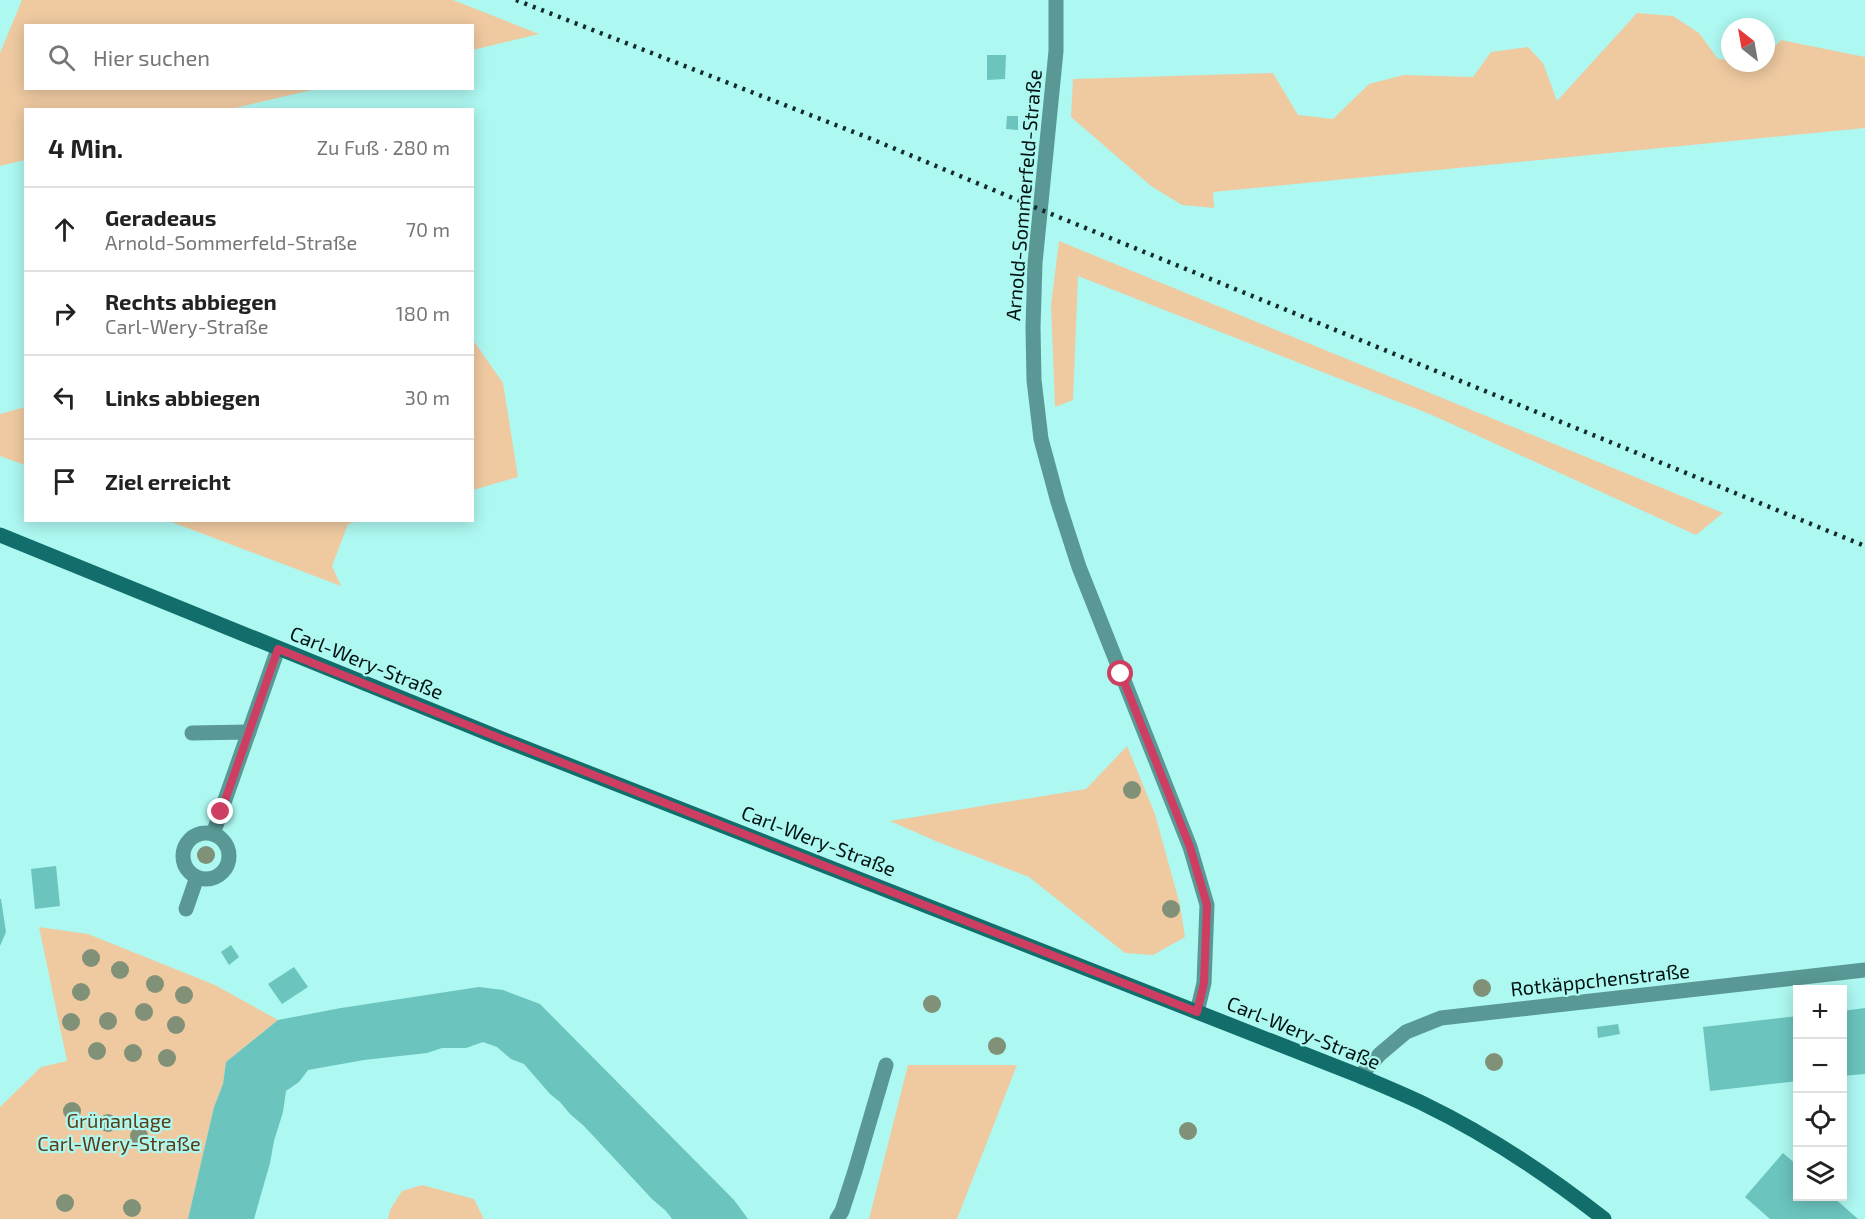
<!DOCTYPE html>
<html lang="de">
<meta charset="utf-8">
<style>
:root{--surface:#fff;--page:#f2f2f2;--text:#222;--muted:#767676;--line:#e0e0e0}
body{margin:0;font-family:"Exo 2",sans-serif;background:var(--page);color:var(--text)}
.controls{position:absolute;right:18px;bottom:18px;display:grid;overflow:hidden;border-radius:0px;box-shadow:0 3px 15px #0003}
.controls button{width:54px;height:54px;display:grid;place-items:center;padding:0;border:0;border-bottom:2px solid var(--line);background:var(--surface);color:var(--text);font:30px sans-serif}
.compass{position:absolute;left:1721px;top:18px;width:54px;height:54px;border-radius:50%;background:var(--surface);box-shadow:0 3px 15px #0003;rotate:329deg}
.stop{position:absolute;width:18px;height:18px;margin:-14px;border:4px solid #cd3e62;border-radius:50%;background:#fff}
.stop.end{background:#cd3e62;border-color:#fff;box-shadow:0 2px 6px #0008}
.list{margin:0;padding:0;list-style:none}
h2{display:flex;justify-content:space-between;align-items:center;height:78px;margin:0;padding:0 24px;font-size:26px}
h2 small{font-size:20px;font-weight:400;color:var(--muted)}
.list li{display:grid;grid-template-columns:39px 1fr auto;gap:18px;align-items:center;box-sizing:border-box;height:84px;padding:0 24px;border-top:2px solid var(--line)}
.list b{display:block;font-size:22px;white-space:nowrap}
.list p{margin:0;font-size:20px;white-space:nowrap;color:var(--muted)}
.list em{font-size:20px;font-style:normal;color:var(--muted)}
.icon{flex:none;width:33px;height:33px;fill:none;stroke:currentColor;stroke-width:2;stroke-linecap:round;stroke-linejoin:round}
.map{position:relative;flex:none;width:1865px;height:1219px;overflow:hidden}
.search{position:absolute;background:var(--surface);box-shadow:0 3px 15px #0003;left:24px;top:24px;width:450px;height:66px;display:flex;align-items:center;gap:15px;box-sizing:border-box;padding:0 21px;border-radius:0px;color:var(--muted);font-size:22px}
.panel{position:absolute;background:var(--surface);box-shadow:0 3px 15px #0003;left:24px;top:108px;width:450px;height:414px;border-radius:0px}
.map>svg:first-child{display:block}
.green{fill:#efcaa1}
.building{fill:#6bc4be}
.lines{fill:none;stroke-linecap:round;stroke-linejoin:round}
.lane{stroke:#599894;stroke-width:15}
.street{stroke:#599894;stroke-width:15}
.secondary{stroke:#116e6a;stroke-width:15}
.rail{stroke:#132c2a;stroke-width:4.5;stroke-dasharray:3 6;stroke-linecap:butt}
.tree{fill:#809178}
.route{stroke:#cd3e62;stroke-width:8}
.labels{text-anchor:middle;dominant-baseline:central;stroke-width:4.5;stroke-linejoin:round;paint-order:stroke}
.street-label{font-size:20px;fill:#001312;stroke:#adf8f1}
.park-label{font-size:20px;fill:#5c3d15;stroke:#adf8f1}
</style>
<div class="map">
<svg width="1865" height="1219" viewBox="0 0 1865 1219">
<rect width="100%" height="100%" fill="#adf8f1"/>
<!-- green -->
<g class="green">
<polygon points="22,0 453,0 539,34 473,50 472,26 26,26 26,88 316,89 231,109 26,110 25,160 0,166 0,53"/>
<polygon points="1637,13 1673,16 1699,33 1718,59 1730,60 1730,63 1766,63 1766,55 1781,40 1865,57 1865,128 1213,192 1214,208 1182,205 1151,186 1071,117 1073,79 1273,73 1298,115 1333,119 1369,84 1404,75 1473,77 1491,52 1528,47 1543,63 1557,101"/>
<polygon points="1059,241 1723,513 1696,535 1432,415 1078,276 1073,400 1055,407 1051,305"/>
<polygon points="473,340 503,383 518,477 473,490"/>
<polygon points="25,407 26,407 25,465 0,456 0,414"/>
<polygon points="169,521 169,520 359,521 348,524 332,566 341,586"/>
<polygon points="1127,746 1155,814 1180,905 1185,937 1153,955 1125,953 1029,877 938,842 890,821 1086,789"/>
<polygon points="39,927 88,934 215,985 278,1020 226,1062 223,1084 214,1107 188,1219 0,1219 0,1107 41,1067 67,1061"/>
<polygon points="908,1065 1017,1065 957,1219 869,1219"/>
<polygon points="422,1185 474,1199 484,1219 388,1219 390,1210 402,1191"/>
</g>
<!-- building -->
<g class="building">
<polygon points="987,55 1006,55 1005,79 987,80"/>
<polygon points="1007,116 1018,116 1018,130 1006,129"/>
<polygon points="56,866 60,906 35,909 31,869"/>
<polygon points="0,899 1,899 6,932 0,946"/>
<polygon points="231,945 239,957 229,965 221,952"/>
<polygon points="294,967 308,987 282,1004 268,984"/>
<polygon points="479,987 503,990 540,1004 734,1200 748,1219 672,1219 666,1211 652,1199 584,1126 570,1114 560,1102 550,1094 524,1064 511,1059 497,1047 483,1042 466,1048 442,1048 427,1053 364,1060 308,1070 299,1082 286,1091 283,1112 274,1141 270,1163 254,1219 188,1219 214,1107 223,1084 226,1062 278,1020 341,1008"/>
<polygon points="1865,1008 1865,1074 1842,1076 1842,1011"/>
<polygon points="1798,1016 1798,1081 1710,1091 1703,1027"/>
<polygon points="1618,1024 1620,1034 1598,1038 1597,1027"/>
<polygon points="1783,1153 1798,1166 1798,1196 1832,1196 1858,1219 1770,1219 1745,1197"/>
</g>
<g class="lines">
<!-- lane -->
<g class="lane">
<polyline points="192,733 249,732"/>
<circle cx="206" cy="856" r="23"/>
<polyline points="213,834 278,649"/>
<polyline points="186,909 197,877"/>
<polyline points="837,1219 842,1211 855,1171 886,1065"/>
</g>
<!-- street -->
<g class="street">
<polyline points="1056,0 1056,51 1035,263 1033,327 1034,380 1041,439 1058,502 1079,567 1190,847 1207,905 1204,983 1197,1012"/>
<polyline points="1360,1076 1380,1054 1406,1032 1441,1018 1865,970"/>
</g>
<!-- secondary -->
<path class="secondary" d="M0,535L502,739L1360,1076C1381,1085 1403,1094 1424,1104C1488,1135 1548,1175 1604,1219"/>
<!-- rail -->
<polyline class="rail" points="516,0 869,138 1039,209 1865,546"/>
</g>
<!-- trees -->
<g class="tree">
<circle cx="1132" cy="790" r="9"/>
<circle cx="206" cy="855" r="9"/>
<circle cx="1171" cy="909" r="9"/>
<circle cx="91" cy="958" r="9"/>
<circle cx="120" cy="970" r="9"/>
<circle cx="155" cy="984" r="9"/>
<circle cx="1482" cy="988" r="9"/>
<circle cx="81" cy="992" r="9"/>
<circle cx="184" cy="995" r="9"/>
<circle cx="932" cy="1004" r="9"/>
<circle cx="144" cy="1012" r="9"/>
<circle cx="108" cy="1021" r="9"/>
<circle cx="71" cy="1022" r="9"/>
<circle cx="176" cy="1025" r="9"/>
<circle cx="997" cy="1046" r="9"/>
<circle cx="97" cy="1051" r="9"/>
<circle cx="133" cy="1053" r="9"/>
<circle cx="167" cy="1058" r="9"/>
<circle cx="1494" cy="1062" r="9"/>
<circle cx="72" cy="1111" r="9"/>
<circle cx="108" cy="1123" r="9"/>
<circle cx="1188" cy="1131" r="9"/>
<circle cx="139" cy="1136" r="9"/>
<circle cx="65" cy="1203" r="9"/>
<circle cx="132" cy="1208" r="9"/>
</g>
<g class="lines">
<!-- route -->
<polyline class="route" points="221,812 278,649 502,739 1197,1012 1204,983 1207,905 1190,847 1121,674"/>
</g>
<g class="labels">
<!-- street labels -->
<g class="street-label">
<text transform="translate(1023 195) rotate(-85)">Arnold-Sommerfeld-Straße</text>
<text transform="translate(367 662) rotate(22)">Carl-Wery-Straße</text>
<text transform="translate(819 840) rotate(21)">Carl-Wery-Straße</text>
<text transform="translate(1600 979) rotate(-6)">Rotkäppchenstraße</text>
<text transform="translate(1304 1032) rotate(22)">Carl-Wery-Straße</text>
</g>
<!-- park labels -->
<g class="park-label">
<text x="119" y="1120">Grünanlage<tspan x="119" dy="23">Carl-Wery-Straße</tspan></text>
</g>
</g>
</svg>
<div class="controls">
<button>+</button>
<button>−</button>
<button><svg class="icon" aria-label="locate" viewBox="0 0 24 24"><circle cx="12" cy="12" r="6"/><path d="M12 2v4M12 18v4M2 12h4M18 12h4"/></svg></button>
<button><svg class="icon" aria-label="layers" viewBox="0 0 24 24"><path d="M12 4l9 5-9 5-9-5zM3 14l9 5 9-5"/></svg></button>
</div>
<svg class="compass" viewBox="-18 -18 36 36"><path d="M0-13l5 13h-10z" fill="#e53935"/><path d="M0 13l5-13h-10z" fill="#767676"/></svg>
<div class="stop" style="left:1121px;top:674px"></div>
<div class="stop end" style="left:221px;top:812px"></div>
<div class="search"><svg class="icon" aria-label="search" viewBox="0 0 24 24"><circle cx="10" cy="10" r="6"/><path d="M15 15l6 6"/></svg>Hier suchen</div>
<section class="panel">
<h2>4 Min.<small>Zu Fuß · 280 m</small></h2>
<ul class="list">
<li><svg class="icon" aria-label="ahead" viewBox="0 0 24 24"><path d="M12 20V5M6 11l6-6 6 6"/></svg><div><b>Geradeaus</b><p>Arnold-Sommerfeld-Straße</p></div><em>70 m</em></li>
<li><svg class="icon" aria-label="right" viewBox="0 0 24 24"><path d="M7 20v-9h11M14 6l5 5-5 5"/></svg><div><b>Rechts abbiegen</b><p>Carl-Wery-Straße</p></div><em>180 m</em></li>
<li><svg class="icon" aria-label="left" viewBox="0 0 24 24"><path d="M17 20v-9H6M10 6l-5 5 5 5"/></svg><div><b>Links abbiegen</b></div><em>30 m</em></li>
<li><svg class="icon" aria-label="arrive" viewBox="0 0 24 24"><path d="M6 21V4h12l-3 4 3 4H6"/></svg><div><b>Ziel erreicht</b></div></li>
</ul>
</section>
</div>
